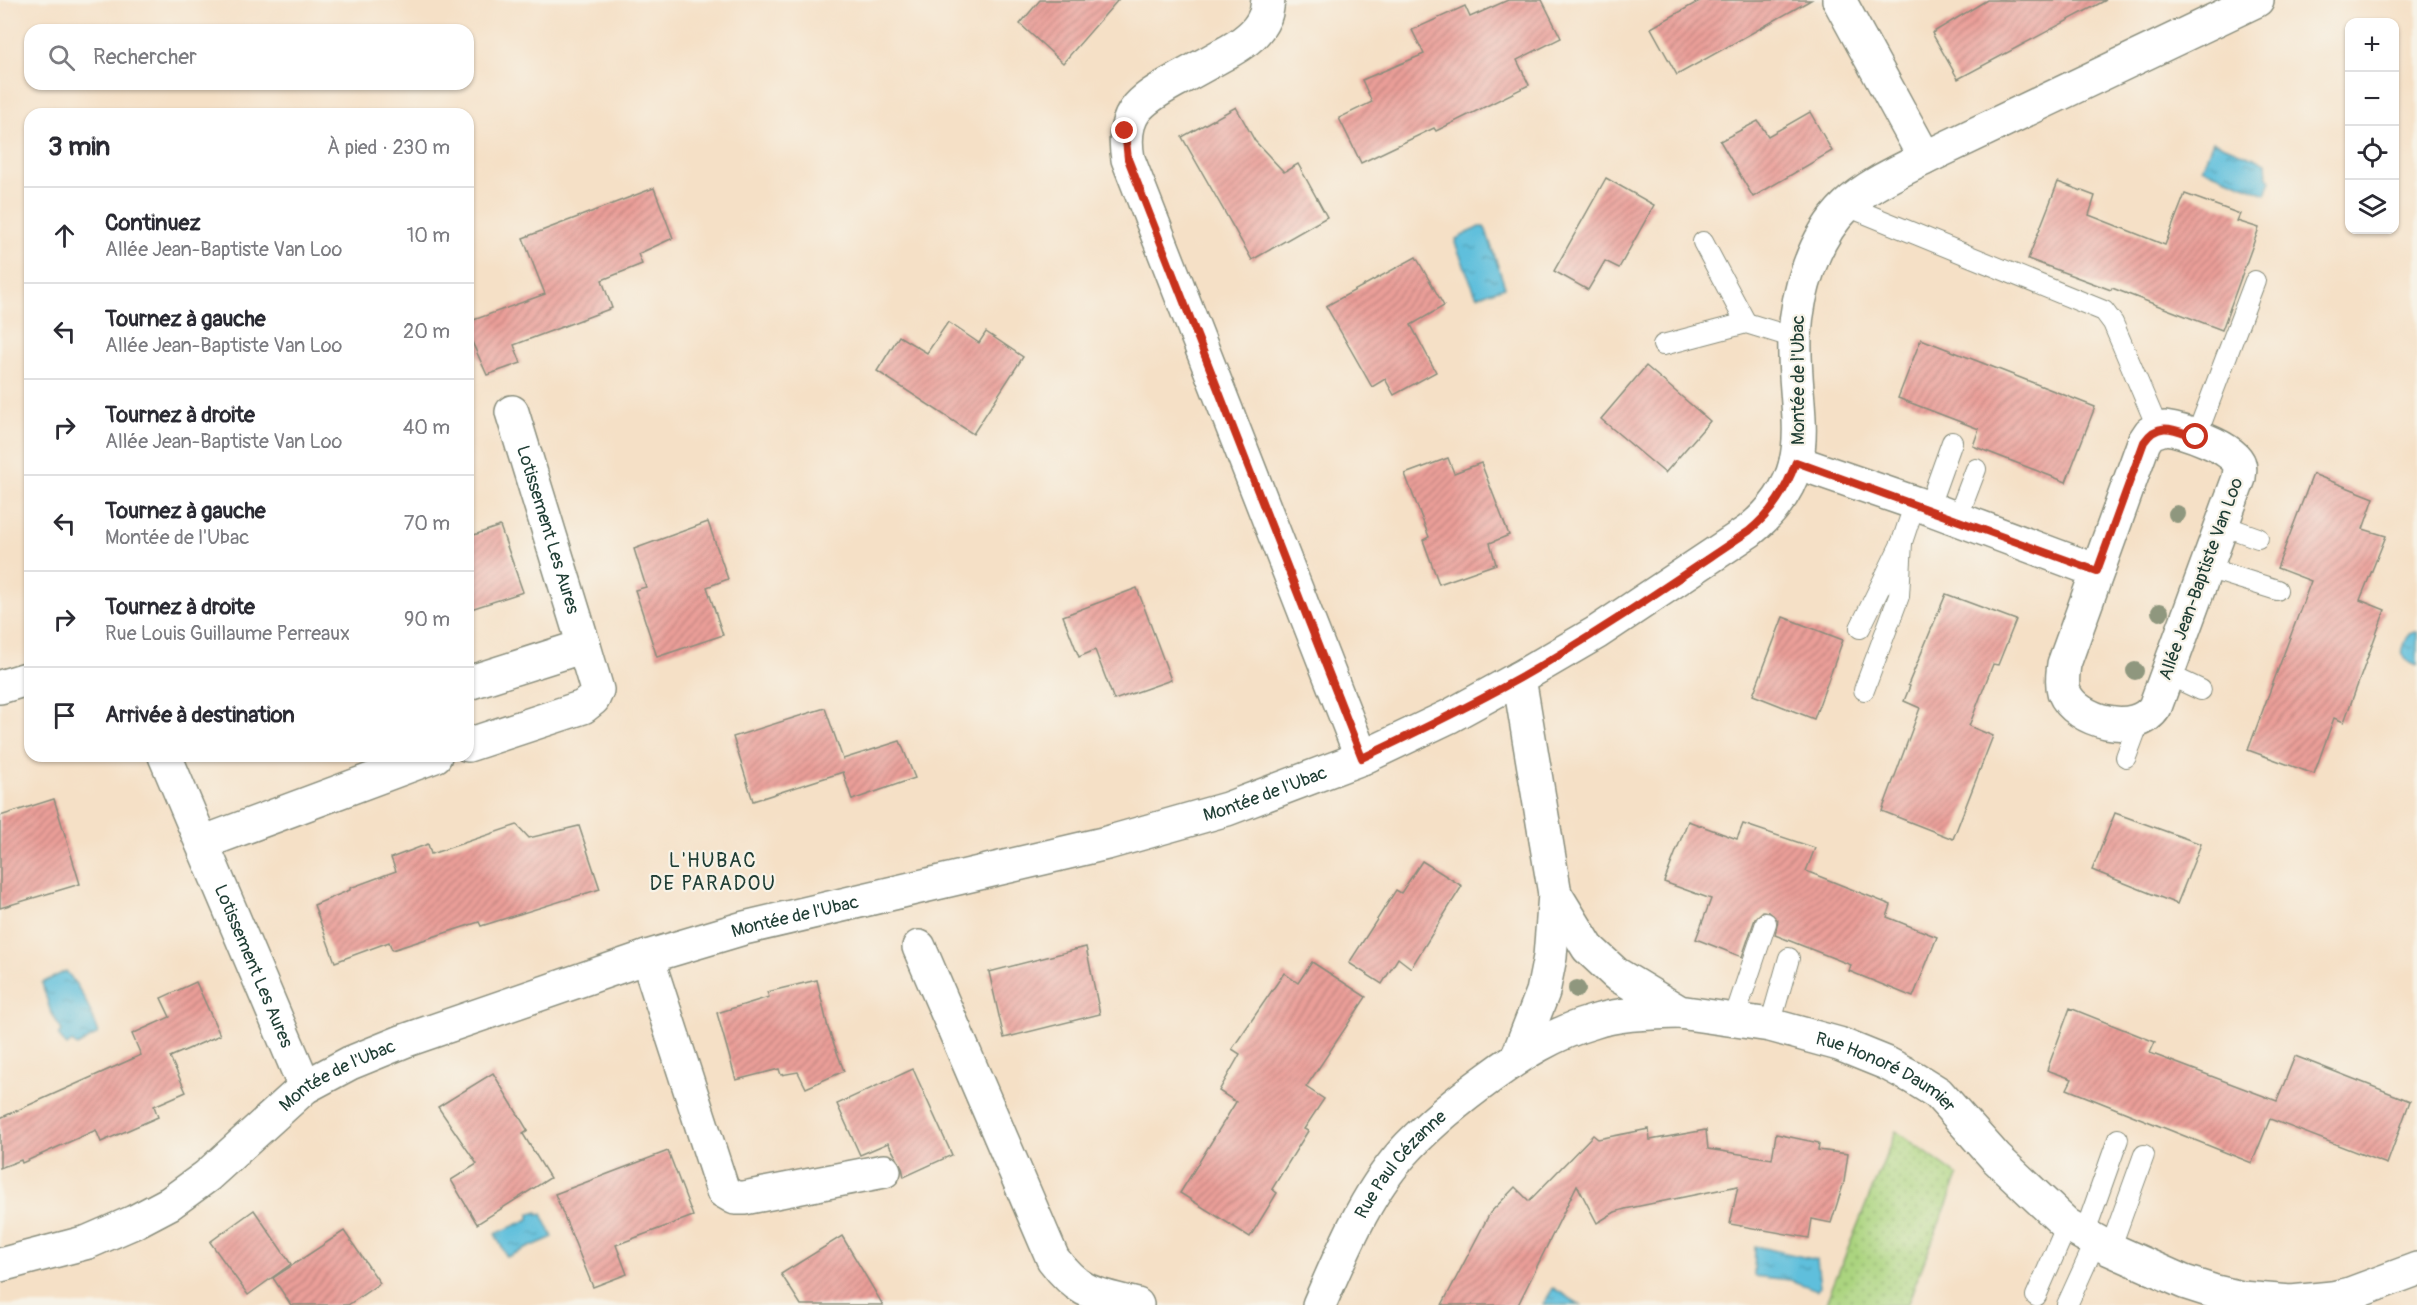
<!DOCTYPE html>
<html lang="fr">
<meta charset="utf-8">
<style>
:root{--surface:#fff;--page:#f2f2f3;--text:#2b2b33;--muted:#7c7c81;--line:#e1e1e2}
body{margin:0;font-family:Pangolin,sans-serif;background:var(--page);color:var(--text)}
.controls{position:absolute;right:18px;top:18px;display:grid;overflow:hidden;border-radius:12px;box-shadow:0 2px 4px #0004}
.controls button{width:54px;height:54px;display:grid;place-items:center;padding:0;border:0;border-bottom:2px solid var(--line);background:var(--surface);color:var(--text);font:30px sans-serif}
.stop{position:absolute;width:18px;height:18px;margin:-14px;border:4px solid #c8321e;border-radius:50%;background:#fff}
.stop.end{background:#c8321e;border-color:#fff;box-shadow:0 2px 6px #0008}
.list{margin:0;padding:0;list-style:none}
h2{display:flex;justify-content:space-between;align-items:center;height:78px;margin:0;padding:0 24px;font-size:26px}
h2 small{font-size:20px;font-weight:400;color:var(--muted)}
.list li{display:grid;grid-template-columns:39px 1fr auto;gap:18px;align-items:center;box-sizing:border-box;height:96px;padding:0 24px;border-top:2px solid var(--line)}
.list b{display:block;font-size:22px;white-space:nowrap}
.list p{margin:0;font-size:20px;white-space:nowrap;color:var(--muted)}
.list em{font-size:20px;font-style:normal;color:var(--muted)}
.icon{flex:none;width:33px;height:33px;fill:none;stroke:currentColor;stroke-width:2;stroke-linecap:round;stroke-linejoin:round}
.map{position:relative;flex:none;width:2417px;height:1305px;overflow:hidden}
.search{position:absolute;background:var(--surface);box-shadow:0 2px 4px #0004;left:24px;top:24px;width:450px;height:66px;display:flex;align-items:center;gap:15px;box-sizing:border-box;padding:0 21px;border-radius:18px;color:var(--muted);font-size:22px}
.panel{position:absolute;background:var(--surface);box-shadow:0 2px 4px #0004;left:24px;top:108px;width:450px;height:654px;border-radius:18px}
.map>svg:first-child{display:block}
.grass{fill:url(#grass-dots);stroke:#65885a;stroke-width:1.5}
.water{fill:url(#water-ripples);stroke:#3e7e88;stroke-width:1.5}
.building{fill:url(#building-hatch)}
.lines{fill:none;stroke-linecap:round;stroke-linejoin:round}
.service-casing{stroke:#8a8e7d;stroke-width:22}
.minor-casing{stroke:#8a8e7d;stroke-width:36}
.service{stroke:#fff;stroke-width:20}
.minor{stroke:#fff;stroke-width:33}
.tree{fill:#8f977e}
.route{stroke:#c8321e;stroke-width:8}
.labels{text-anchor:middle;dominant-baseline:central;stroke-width:4.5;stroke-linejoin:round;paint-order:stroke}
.street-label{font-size:18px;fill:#1f3d34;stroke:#f7f3e8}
.neighbourhood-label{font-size:20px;letter-spacing:1.5px;fill:#1f3d34;stroke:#f7f3e8}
</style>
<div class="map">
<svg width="2417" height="1305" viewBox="0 0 2417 1305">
<defs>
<pattern id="grass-dots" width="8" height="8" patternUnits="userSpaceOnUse" patternTransform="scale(1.5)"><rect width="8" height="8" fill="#abd47f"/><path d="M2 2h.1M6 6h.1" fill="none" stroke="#8bad69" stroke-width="1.8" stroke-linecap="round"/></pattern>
<pattern id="water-ripples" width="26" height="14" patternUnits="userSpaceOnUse" patternTransform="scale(1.5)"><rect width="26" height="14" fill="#5ebfdc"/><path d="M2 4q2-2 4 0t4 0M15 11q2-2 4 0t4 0" fill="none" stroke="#4d9cb3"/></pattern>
<pattern id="building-hatch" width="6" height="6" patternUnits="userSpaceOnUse" patternTransform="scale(1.5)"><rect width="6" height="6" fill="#eb9f99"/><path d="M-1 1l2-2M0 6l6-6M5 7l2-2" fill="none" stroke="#be837e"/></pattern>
</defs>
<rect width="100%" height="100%" fill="#f7f3e8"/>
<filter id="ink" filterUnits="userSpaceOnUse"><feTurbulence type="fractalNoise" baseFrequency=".0167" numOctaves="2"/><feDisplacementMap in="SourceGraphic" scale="12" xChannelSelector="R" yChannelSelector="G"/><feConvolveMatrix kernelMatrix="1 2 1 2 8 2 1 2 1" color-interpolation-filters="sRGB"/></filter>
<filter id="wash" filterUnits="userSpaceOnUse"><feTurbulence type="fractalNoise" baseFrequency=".008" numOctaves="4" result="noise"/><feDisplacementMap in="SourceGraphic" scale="24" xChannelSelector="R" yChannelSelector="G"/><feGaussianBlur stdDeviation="1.35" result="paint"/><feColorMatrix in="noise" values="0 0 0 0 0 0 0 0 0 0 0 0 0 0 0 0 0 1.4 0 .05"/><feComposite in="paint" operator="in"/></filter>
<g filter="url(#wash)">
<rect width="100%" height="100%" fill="#f5e0c6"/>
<!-- grass -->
<polygon class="grass" points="1896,1131 1958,1176 1907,1305 1825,1305"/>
<!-- water -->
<g class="water">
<polygon points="2213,141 2266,163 2267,176 2271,180 2266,194 2202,168"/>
<polygon points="1479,227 1484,227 1486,230 1505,287 1478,296 1476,295 1455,243 1456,239"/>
<path d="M2415,632H2417V666C2397,658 2401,650 2409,634Z"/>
<path d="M66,971C82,990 91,1009 98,1034L77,1046L72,1042L67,1046L58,1035L62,1031L50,1010L42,983Z"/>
<polygon points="538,1212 539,1215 542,1214 553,1237 507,1257 495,1234 529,1219 529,1214"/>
<polygon points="1755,1246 1817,1260 1820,1287 1817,1290 1790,1280 1754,1276"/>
<polygon points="1553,1288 1581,1305 1543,1305"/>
</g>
<g id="blocks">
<!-- building -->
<g class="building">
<polygon points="1040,0 1118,0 1063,63 1020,24"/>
<polygon points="1508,0 1542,0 1561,38 1517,60 1529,85 1436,131 1434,128 1361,163 1339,118 1372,102 1362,80 1424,54 1412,30 1465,6 1470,17"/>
<polygon points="1701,0 1811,0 1677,75 1651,28"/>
<polygon points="1987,0 2106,0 1958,79 1932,33"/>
<polygon points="1236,107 1255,141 1284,172 1298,164 1327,217 1252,260 1182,137"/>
<polygon points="1810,112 1832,151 1753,197 1720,141 1758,121 1768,136"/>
<polygon points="1606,178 1654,205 1619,268 1605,261 1588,290 1554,271"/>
<polygon points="2058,182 2095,196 2089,215 2165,245 2185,194 2240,214 2237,221 2259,228 2222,330 2112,288 2111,290 2028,259"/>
<polygon points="654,188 673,238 638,254 642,264 602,280 612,308 514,345 521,363 487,375 468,333 468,322 545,294 523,238"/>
<polygon points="1416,257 1444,306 1411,325 1436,372 1394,395 1385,379 1372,387 1326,306"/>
<polygon points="948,322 979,343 986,332 1023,357 973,434 877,371 899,336 927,353"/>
<polygon points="1921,339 2095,407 2066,482 1973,446 1979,429 1898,398"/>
<polygon points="1646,366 1710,421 1665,473 1601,419"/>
<polygon points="1448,458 1454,473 1481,463 1509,535 1490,543 1496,564 1439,584 1423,540 1429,537 1405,474"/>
<polygon points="2313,474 2374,498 2363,529 2386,536 2360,600 2385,610 2344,722 2334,718 2314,774 2248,750 2311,581 2277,568"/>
<polygon points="708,522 728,579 707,587 723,635 657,657 635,590 646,587 634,549"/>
<polygon points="500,526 523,592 468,610 468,537"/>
<polygon points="1137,588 1171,680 1114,700 1095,650 1079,657 1063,616"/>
<polygon points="1946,594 2016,620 1998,665 1993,664 1969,726 1993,736 1953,839 1882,811 1920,708 1904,701 1910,686 1908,685"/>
<polygon points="1783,617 1843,640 1814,719 1753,695"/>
<polygon points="825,708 843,759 900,741 915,778 852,800 843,772 753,801 733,737"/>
<polygon points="54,799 80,884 0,908 0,816"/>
<polygon points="2115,813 2201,844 2177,904 2092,870"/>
<polygon points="1688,821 1737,839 1743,824 1815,848 1806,871 1891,905 1887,917 1937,937 1913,997 1849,971 1851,965 1775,935 1778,920 1769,912 1763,911 1755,919 1742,957 1696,939 1711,899 1664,882"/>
<polygon points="517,825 529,838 579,826 600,889 481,926 479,922 392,950 389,942 335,962 314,905 350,890 350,888 396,871 391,858 428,844 431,854"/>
<polygon points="1422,861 1462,886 1411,968 1398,958 1382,984 1349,963 1396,890 1401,893"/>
<polygon points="1086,947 1100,1014 1004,1038 989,972"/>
<polygon points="1312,962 1366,997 1306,1087 1324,1099 1304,1129 1308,1131 1272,1189 1277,1193 1250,1237 1180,1193 1236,1102 1219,1091 1240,1054 1232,1049 1284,973 1298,983"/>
<polygon points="817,980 828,1028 844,1071 806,1088 798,1072 781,1075 779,1069 736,1080 717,1013 769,997 767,992"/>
<polygon points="196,982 220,1035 170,1057 186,1092 154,1106 158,1117 101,1142 96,1130 22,1163 21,1160 0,1168 0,1118 141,1055 132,1034 170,1017 161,998"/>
<polygon points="2070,1008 2155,1042 2150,1053 2277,1101 2295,1056 2410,1101 2387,1164 2270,1119 2252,1163 2067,1089 2072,1079 2047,1070"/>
<polygon points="913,1069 952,1155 904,1177 902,1167 888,1143 860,1155 837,1104"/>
<polygon points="493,1073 528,1131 523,1134 550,1178 477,1224 451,1180 477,1164 438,1107"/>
<polygon points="1649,1129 1650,1140 1706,1130 1708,1149 1772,1159 1776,1134 1819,1143 1818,1150 1848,1154 1844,1182 1831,1223 1812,1219 1809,1238 1730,1224 1738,1186 1625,1209 1615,1212 1597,1223 1577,1185 1518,1305 1442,1305 1490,1213 1515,1187 1529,1201 1593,1135 1598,1139"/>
<polygon points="668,1151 693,1216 616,1245 627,1274 593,1287 555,1194"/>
<polygon points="254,1210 291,1264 248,1295 210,1242"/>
<polygon points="344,1231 380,1283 348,1305 291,1305 273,1278"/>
<polygon points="842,1236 883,1305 801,1305 781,1274"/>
</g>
</g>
</g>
<g filter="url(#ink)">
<use href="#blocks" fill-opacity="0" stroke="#8a8e7d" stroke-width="1.5"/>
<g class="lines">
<defs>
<g id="service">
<polyline points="1847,206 2104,311 2113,323 2158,429"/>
<polyline points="1703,242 1746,323"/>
<polyline points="1663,345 1746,323 1795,338"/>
<polyline points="2196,437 2255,281"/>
<polyline points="1928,509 1952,442"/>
<polyline points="1957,519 1976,469"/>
<polyline points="2222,525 2258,538"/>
<polyline points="2207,568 2277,590"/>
<polyline points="1860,628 1902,542 1915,503"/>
<polyline points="2167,674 2201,690"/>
<polyline points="1864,690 1899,596 1902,542"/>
<polyline points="2126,757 2139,722"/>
<polyline points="1734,1019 1766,923"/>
<polyline points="1770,1025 1789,958"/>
<polyline points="2084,1235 2118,1139"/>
<polyline points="2110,1249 2144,1155"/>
<polyline points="2036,1296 2067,1225"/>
<polyline points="2067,1305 2096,1241"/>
</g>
<g id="minor">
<path d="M1268,0C1267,6 1267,13 1264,18C1257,35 1239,46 1224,54C1208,63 1192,72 1175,81C1139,101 1120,114 1128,159L1362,758"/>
<polyline points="1839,0 1925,158"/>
<path id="s1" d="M512,412L584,646"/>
<path d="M2165,428C2181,430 2234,447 2239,464C2241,468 2239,474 2239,478L2155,707C2136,737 2076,722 2064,692C2061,682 2063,673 2064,664L2144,442L2150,433Z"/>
<polyline points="1796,462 1915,503 2097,571"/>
<path id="s2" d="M1519,678L1555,894L1588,948L1616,974L1679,1012L1770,1025L1839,1044L1886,1063L1914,1078L1938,1093L1996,1158L2067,1225L2110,1249L2184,1282L2212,1291L2242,1298L2291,1302L2332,1298L2350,1294L2417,1269"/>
<polyline points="468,683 584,646 597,690 593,699 583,707 468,745"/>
<polyline points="0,687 30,678"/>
<path id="s3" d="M165,756L305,1087"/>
<polyline points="202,843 435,756"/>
<path d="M919,947L1053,1259C1080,1295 1095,1294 1137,1305"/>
<polyline points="647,957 723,1191 735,1198 744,1198 884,1171"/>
<polyline points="1518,1056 1543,992 1550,957 1555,894"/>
<path id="s4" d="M0,1265L88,1242L134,1222L170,1203L207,1176L305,1087L350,1063L404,1041L647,957L744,928L1107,843L1227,809L1362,758L1450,716L1519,678L1596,633L1749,531C1824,470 1792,415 1795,336C1797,292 1814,237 1846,206C1868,185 1898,172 1925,158L2257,0"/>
<path id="s5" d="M1319,1305C1343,1250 1367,1190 1409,1146C1433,1121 1460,1099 1489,1078C1520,1055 1554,1033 1593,1022C1620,1013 1650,1013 1679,1012"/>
</g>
</defs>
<!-- service casing -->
<use href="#service" class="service-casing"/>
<!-- minor casing -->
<use href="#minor" class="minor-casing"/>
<!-- service -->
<use href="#service" class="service"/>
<!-- minor -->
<use href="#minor" class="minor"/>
</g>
<!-- trees -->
<g class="tree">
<circle cx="2177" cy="514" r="9"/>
<circle cx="2160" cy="612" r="9"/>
<circle cx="2135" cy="671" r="9"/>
<circle cx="1577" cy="989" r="9"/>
</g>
</g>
<g class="lines" filter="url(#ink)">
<!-- route -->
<path class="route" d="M1125,131L1128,159L1362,758C1415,733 1468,707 1520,678C1599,633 1674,581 1749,531C1773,511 1785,491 1796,462L2097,571L2144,442C2159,420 2175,430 2196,437"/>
</g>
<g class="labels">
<!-- street labels -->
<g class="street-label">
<text transform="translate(1798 380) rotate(-90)">Montée de l'Ubac</text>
<text stroke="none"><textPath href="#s1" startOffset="123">Lotissement Les Aures</textPath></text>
<text transform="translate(2201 579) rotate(-70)">Allée Jean-Baptiste Van Loo</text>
<text stroke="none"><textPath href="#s4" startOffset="1366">Montée de l'Ubac</textPath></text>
<text stroke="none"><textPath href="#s4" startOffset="880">Montée de l'Ubac</textPath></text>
<text stroke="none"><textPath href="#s3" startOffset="228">Lotissement Les Aures</textPath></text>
<text stroke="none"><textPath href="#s2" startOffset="612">Rue Honoré Daumier</textPath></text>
<text stroke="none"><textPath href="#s4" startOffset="394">Montée de l'Ubac</textPath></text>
<text stroke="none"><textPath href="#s5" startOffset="164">Rue Paul Cézanne</textPath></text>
</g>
<!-- neighbourhood labels -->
<g class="neighbourhood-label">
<text x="713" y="860">L'HUBAC<tspan x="713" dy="23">DE PARADOU</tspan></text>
</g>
</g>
</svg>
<div class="controls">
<button>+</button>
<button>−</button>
<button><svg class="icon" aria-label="locate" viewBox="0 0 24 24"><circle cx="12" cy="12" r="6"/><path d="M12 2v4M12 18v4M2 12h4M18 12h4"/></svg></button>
<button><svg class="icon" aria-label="layers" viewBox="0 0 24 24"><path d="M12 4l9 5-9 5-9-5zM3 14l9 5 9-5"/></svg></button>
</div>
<div class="stop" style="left:2196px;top:437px"></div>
<div class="stop end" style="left:1125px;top:131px"></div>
<div class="search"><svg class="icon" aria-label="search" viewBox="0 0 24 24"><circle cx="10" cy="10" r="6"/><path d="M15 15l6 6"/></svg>Rechercher</div>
<section class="panel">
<h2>3 min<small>À pied · 230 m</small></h2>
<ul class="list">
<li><svg class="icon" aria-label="ahead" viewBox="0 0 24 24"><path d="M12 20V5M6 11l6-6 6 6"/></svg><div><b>Continuez</b><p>Allée Jean-Baptiste Van Loo</p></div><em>10 m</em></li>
<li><svg class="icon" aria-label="left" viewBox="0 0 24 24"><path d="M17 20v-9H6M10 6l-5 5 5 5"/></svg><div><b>Tournez à gauche</b><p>Allée Jean-Baptiste Van Loo</p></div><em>20 m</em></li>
<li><svg class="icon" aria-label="right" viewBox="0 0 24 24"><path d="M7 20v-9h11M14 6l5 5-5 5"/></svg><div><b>Tournez à droite</b><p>Allée Jean-Baptiste Van Loo</p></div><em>40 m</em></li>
<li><svg class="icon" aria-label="left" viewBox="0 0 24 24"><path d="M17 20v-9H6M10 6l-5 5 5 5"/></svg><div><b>Tournez à gauche</b><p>Montée de l'Ubac</p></div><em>70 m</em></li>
<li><svg class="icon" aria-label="right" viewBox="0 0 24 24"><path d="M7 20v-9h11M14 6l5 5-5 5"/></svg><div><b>Tournez à droite</b><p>Rue Louis Guillaume Perreaux</p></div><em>90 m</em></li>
<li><svg class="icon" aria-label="arrive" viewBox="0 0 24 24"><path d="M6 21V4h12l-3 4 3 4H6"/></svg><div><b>Arrivée à destination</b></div></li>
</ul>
</section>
</div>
